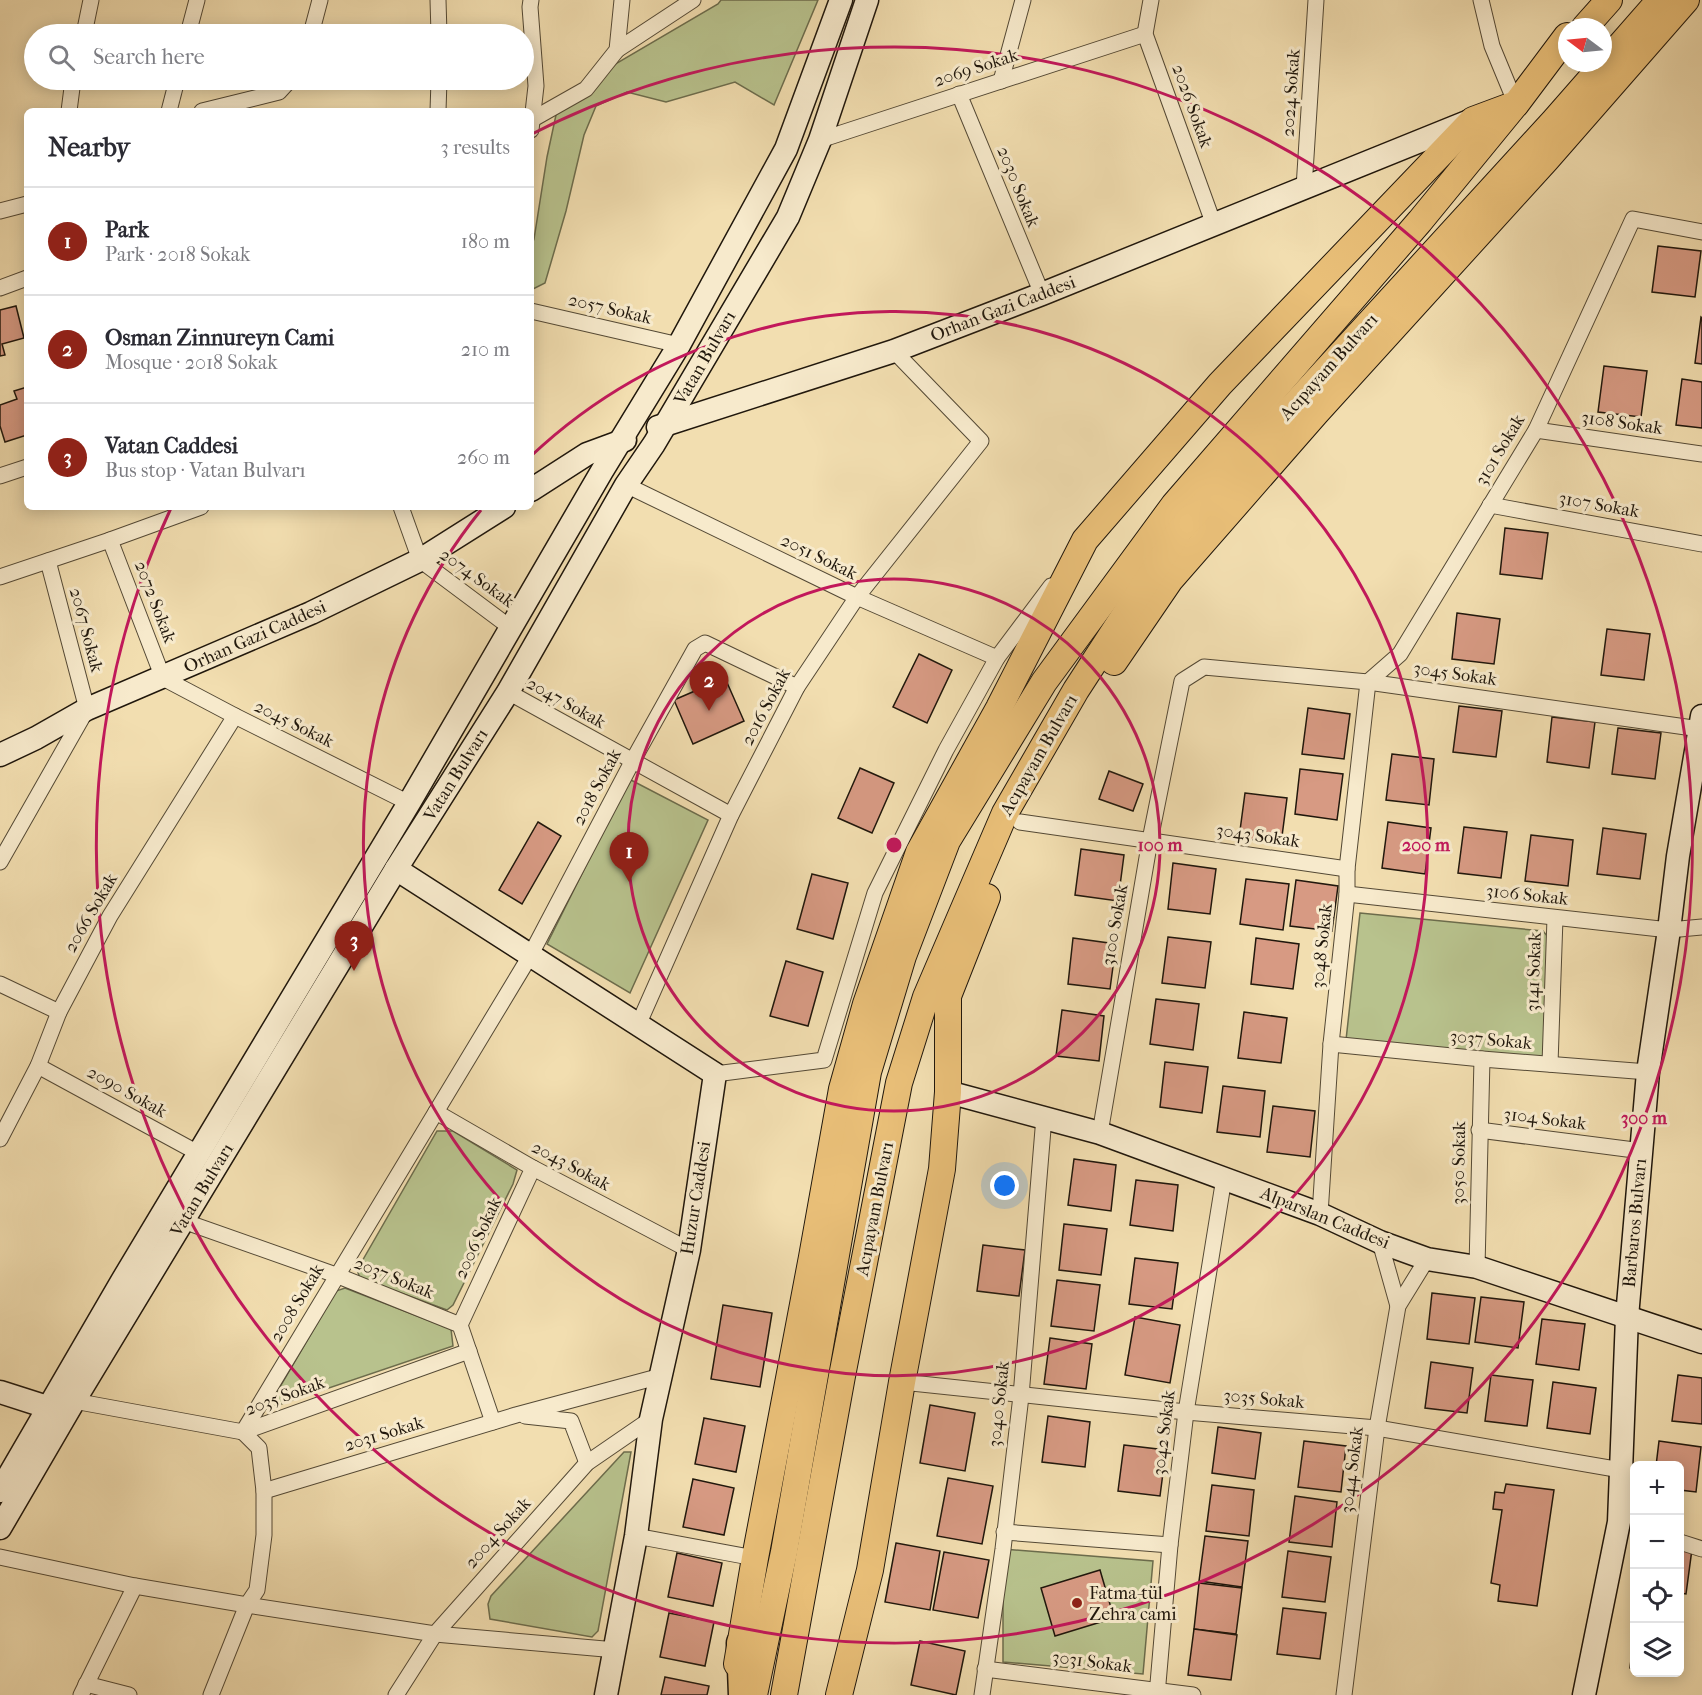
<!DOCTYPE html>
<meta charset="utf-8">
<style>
:root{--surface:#fff;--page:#f7f7f7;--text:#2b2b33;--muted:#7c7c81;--line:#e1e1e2;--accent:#8f2418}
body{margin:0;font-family:"IM FELL French Canon",serif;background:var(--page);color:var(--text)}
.controls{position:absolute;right:18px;bottom:18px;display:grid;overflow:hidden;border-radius:9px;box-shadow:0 3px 15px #0003}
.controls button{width:54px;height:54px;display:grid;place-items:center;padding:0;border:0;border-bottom:2px solid var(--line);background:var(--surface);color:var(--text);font:30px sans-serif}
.compass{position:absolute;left:1558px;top:18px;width:54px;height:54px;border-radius:50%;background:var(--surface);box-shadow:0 3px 15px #0003;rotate:286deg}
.you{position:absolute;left:1005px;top:1186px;width:21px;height:21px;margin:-15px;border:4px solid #fff;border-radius:50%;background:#1a73e8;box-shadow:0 0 0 9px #1a73e833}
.badge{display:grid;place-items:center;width:39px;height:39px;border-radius:50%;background:var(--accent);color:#fff;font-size:20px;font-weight:700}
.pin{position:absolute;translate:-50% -50px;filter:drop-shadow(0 2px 3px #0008)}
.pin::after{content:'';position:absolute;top:32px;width:21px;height:18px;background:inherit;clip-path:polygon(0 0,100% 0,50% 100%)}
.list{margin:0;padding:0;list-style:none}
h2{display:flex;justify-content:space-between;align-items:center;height:78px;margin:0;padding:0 24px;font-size:26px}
h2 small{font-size:20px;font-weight:400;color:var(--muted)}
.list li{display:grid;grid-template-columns:39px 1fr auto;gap:18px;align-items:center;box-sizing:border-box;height:108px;padding:0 24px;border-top:2px solid var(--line)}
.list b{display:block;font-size:22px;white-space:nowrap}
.list p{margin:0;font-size:20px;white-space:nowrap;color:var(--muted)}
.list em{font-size:20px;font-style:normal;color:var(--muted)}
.icon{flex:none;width:33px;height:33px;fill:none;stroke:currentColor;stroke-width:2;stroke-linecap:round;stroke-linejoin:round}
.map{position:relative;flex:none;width:1702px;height:1695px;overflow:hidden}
.search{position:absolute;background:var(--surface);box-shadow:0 3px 15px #0003;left:24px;top:24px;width:510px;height:66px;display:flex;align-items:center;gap:15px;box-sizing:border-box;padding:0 21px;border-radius:33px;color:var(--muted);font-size:22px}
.panel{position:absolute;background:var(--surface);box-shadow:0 3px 15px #0003;left:24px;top:108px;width:510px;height:402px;border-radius:9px}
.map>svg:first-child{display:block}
.green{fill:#b8c28d;stroke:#6c6c4c;stroke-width:1.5}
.building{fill:#d79a83;stroke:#20170c;stroke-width:1.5}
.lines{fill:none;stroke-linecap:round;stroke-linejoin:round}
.street-casing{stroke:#544935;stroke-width:17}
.secondary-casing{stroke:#20170c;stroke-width:25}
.primary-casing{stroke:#20170c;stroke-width:28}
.highway-casing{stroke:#20170c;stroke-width:31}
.street{stroke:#f7eacc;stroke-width:15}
.secondary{stroke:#f7eacc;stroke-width:22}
.primary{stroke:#e9bf78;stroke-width:26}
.highway{stroke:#e9bf78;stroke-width:28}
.ring{fill:none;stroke:#c2185b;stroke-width:3}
.poi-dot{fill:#8f2418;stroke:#f7eacc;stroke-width:2}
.labels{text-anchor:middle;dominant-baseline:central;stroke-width:6;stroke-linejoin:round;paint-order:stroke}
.street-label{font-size:18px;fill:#20170c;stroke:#f7eacc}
.poi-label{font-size:18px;fill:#20170c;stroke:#f7eacc;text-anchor:start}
.centre{fill:#c2185b;stroke:#f7eacc;stroke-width:3}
.ring-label{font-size:18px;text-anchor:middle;font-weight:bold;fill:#c2185b;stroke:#f7eacc;stroke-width:6;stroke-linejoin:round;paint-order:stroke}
</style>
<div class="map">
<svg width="1702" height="1695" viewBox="0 0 1702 1695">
<rect width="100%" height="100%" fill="#f2deb0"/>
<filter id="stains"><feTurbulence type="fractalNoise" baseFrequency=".00333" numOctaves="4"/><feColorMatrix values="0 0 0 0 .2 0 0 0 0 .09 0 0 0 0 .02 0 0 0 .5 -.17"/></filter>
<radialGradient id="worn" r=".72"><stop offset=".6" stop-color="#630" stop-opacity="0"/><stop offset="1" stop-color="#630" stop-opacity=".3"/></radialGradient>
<!-- green -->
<g class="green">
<polygon points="721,0 818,0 774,105 735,82 666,102 627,92 596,106 584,135 566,211 545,283 531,290 531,247 534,239 547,157 556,115 617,63 718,4"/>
<polygon points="629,779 708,820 630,993 547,944"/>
<polygon points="1360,913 1543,931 1548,937 1543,1058 1346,1040"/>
<polygon points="437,1131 453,1131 517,1170 513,1184 453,1305 447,1310 360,1278 357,1270"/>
<polygon points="345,1288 451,1329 453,1346 267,1409 336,1291"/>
<polygon points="624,1452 631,1452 598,1631 592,1637 490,1619 488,1604 491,1596"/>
<polygon points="1003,1549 1153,1561 1143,1674 1003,1662"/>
</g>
<!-- building -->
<g class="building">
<polygon points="1658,246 1701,251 1695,297 1652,292"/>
<polygon points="16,306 24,338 2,344 5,355 0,356 0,310"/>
<polygon points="1701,317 1702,318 1702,364 1695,363"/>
<polygon points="1604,366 1647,371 1641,417 1598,412"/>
<polygon points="1682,379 1702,382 1702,428 1676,425"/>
<polygon points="27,387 27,435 5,442 0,426 0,405 17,399 14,391"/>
<polygon points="1505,528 1548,533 1542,579 1500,574"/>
<polygon points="1457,613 1500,619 1494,664 1452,659"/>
<polygon points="1607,629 1650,634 1644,680 1601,675"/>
<polygon points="919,654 952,670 927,723 893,707"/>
<polygon points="725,678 744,721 693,744 674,700"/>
<polygon points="1459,706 1502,711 1496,757 1453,752"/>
<polygon points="1308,708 1350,714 1344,759 1302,754"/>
<polygon points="1552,717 1595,722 1589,768 1547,762"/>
<polygon points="1618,728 1661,733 1655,779 1612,774"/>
<polygon points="1392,754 1434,759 1429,805 1386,800"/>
<polygon points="860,768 894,783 872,833 838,818"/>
<polygon points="1300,769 1343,774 1337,820 1295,814"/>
<polygon points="1109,771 1143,784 1133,811 1099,799"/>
<polygon points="1245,793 1287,798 1281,844 1239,838"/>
<polygon points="538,822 561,836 522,904 499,890"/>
<polygon points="1388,822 1431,828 1425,874 1382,868"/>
<polygon points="1464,827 1507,832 1501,878 1458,873"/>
<polygon points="1603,828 1646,834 1640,879 1597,874"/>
<polygon points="1531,835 1573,840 1568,886 1525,881"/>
<polygon points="1081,849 1124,855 1118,901 1075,895"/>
<polygon points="1173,863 1216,869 1210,914 1168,909"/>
<polygon points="812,874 848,883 833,939 797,929"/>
<polygon points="1246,879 1289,884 1283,930 1240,924"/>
<polygon points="1296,880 1338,886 1332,931 1290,926"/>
<polygon points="1168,937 1211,942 1205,988 1162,983"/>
<polygon points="1073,938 1116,944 1110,989 1068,984"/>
<polygon points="1256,938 1299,944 1293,989 1251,984"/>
<polygon points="786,961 823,972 808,1026 770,1016"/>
<polygon points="1156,999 1199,1004 1193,1050 1150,1044"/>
<polygon points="1062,1010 1104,1016 1099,1061 1056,1056"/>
<polygon points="1244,1012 1287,1018 1281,1063 1238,1058"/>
<polygon points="1165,1062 1208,1067 1202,1113 1160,1107"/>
<polygon points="1223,1086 1265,1091 1260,1137 1217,1132"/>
<polygon points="1273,1106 1315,1111 1310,1157 1267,1152"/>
<polygon points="1074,1159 1116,1165 1111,1211 1068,1205"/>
<polygon points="1136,1180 1178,1185 1173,1231 1130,1225"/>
<polygon points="1064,1224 1107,1229 1101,1275 1059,1270"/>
<polygon points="983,1245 1025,1250 1019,1296 977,1291"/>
<polygon points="1135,1258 1178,1263 1172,1309 1129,1304"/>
<polygon points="1057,1280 1100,1285 1094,1331 1051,1326"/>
<polygon points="1432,1293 1475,1298 1469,1344 1427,1339"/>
<polygon points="1481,1297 1524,1302 1518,1348 1475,1342"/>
<polygon points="723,1305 772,1313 760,1387 711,1379"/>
<polygon points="1135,1317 1180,1325 1170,1383 1125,1375"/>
<polygon points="1542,1319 1585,1324 1579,1370 1536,1364"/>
<polygon points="1050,1338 1092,1344 1086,1389 1044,1384"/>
<polygon points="1431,1362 1473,1368 1467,1413 1425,1408"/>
<polygon points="1491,1375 1533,1380 1527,1426 1485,1421"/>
<polygon points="1678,1375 1702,1378 1702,1424 1672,1421"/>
<polygon points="1553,1382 1596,1388 1590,1434 1547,1428"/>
<polygon points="930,1405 975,1413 965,1471 920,1463"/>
<polygon points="1048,1416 1090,1422 1085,1467 1042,1462"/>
<polygon points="704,1418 745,1426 736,1472 695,1464"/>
<polygon points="1218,1427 1261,1433 1255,1479 1212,1473"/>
<polygon points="1304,1441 1346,1446 1341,1492 1298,1487"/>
<polygon points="1659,1441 1701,1447 1696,1492 1680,1490 1680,1466 1656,1466"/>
<polygon points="1124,1445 1166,1450 1160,1496 1118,1491"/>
<polygon points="948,1478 993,1486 982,1544 937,1536"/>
<polygon points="693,1479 734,1488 724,1535 683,1527"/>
<polygon points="1506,1484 1554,1490 1537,1606 1498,1601 1500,1585 1491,1583 1502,1510 1493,1509 1495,1492 1504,1493"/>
<polygon points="1212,1485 1254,1490 1249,1536 1206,1531"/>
<polygon points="1295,1496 1337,1502 1332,1547 1289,1542"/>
<polygon points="1205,1536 1248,1541 1242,1587 1199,1581"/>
<polygon points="896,1543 940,1551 930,1610 885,1602"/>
<polygon points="1680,1547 1692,1549 1686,1594 1680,1593"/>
<polygon points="1288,1551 1331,1557 1325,1602 1282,1597"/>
<polygon points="944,1552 989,1560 978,1618 933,1610"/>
<polygon points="677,1553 722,1563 713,1606 668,1597"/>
<polygon points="1100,1570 1114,1618 1055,1636 1041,1588"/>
<polygon points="1199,1583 1242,1588 1236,1634 1194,1629"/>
<polygon points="1283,1608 1326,1613 1320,1659 1277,1654"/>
<polygon points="669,1613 714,1622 705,1666 660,1657"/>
<polygon points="1194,1629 1237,1635 1231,1680 1188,1675"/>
<polygon points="1634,1636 1634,1669 1630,1668"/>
<polygon points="920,1641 965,1651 956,1695 911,1685"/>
<polygon points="665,1677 709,1686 707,1695 661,1695"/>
</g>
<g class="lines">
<defs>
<g id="street">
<polyline points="438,0 439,34"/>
<polyline points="1151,0 1145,34 1214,225"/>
<polyline points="1481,0 1492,46 1516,104"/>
<polyline points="84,34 91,0"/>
<polyline points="188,34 197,0"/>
<polyline points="311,34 320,0"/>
<polyline points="617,50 693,0"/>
<polyline points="1001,81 1023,0"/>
<polyline points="959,94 1042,294"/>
<polyline points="69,111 73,80"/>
<polyline points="169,111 177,80"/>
<polyline points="202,111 279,92 290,80"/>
<polyline points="438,111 439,80"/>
<polyline points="533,119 586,89 617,50 622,0"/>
<polyline points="531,130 536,86 530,7 531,0"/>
<polyline points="820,140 1145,34"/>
<polyline points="1304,188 1316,0"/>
<polyline points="0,211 27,204"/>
<polyline points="0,288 27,278"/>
<polyline points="531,311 679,345"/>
<polyline points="1536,430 1702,454"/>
<polyline points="0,476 27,467"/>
<polyline points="626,485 857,597 997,658"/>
<polyline points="1490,505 1702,544"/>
<polyline points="401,507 420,560 511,628"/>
<polyline points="110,540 163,678 235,716 409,803"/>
<polyline points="0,577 110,540 201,507"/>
<polyline points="1368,682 1400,654 1536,430 1633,219 1702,232"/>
<polyline points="508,692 731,815"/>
<polyline points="1020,822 1347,869"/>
<polyline points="0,862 87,709 48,561"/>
<polyline points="1347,894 1669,930 1702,927"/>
<polyline points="0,984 59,1012"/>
<polyline points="639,1023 731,815 797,687 857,597 981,441 894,351"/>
<polyline points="1331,1044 1482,1059 1648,1072"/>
<polyline points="1550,1064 1555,918"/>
<polyline points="38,1066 198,1153"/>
<polyline points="715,1074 824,1060 875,893 946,750 997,658 1051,586"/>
<polyline points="436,1112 533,1168 689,1250"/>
<polyline points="1479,1130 1642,1151"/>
<polyline points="1100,1133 1150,840 1182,681 1204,667 1368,682 1700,729"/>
<polyline points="0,1139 38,1066 59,1012 110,916 235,716"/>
<polyline points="1320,1214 1331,1044 1347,894 1347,869 1368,682"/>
<polyline points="183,1221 336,1275 460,1325 493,1422"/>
<polyline points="1380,1242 1398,1306"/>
<polyline points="1477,1267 1482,1059"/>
<polyline points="460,1325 533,1168"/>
<polyline points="902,1382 1186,1412 1377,1428 1621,1470"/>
<polyline points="74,1401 243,1432 469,1351"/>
<polyline points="525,1416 571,1421 587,1463"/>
<polyline points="243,1432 530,956 632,762 695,649 705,643 797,687"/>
<polyline points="264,1491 516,1415 661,1376"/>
<polyline points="1004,1532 1170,1545"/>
<polyline points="636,1536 755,1558"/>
<polyline points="1680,1542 1702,1549"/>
<polyline points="0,1557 135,1586 247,1605 435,1634 616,1650"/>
<polyline points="985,1669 1193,1695"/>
<polyline points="86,1684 129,1695"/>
<polyline points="81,1695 135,1586"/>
<polyline points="211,1695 247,1605 257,1590 264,1535 264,1491 259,1448 243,1432"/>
<polyline points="396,1695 435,1634 587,1463 651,1419"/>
<polyline points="982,1695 1003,1549 1021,1396 1044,1117"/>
<polyline points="1157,1695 1170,1545 1186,1412 1224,1178"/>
<polyline points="1344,1695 1377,1428 1398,1306 1427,1259"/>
</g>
<g id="secondary">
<polyline points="658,427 894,351 1042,294 1472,120"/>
<polyline points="531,490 587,454 625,440"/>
<polyline points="0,755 36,738 87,709 311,613 420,560 504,507"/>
<polyline points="396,869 715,1074 689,1250 651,1419 636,1536 606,1695"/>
<polyline points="948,1092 1100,1133 1320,1214 1380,1242 1427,1259 1477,1267 1702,1342"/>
<polyline points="0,1392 47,1407"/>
<polyline points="0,1491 122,1281 409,803 602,471 679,345 786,149 841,0"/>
<polyline points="0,1528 74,1401 396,869 508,692 626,485 654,444 788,217 820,140 867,0"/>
<polyline points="1584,1695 1619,1522 1627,1317 1648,1072 1669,930 1678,856 1702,716"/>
</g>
<g id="primary">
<polyline points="1585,27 1609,0"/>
<polyline points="1114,662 1170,580 1316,413 1546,160 1686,0"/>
<polyline points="737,1664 755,1558 812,1257 842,1089 866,1004 919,852 999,708 1085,540 1220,384 1473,120 1516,104 1567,36"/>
<polyline points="754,1695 784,1552 868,1072 903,956 947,841 1044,682 1174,505 1420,221 1515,105"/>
<polyline points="784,1695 842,1376 899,1083 926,997 1005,813 1076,690 1180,530 1554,121 1660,0"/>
<polyline points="839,1695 870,1570 902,1382 942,1169 948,1092 948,996 987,897"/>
</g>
<polyline id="highway" points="741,1643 743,1695"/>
</defs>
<!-- street casing -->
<use href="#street" class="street-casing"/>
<!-- secondary casing -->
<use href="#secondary" class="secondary-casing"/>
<!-- primary casing -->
<use href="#primary" class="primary-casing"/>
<!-- highway casing -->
<use href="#highway" class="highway-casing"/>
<!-- street -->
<use href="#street" class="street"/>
<!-- secondary -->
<use href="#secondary" class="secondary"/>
<!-- primary -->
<use href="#primary" class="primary"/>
<!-- highway -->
<use href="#highway" class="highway"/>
</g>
<!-- distance rings -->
<g class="ring">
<circle cx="894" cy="845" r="266"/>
<path d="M531 456A532 532 0 1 1 481 510"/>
<path d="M532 134A798 798 0 1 1 171 508"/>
</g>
<!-- markers -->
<circle class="poi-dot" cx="1077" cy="1603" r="6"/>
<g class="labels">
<!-- street labels -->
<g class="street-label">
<text transform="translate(976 68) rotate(-18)">2069 Sokak</text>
<text transform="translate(1291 93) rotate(-86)">2024 Sokak</text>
<text transform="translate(1192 106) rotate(70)">2026 Sokak</text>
<text transform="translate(1018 187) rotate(68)">2030 Sokak</text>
<text transform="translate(610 309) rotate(13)">2057 Sokak</text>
<text transform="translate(1003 309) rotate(-21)">Orhan Gazi Caddesi</text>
<text transform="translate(705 358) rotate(-60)">Vatan Bulvarı</text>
<text transform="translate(1329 367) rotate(-48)">Acıpayam Bulvarı</text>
<text transform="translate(1622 423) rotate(8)">3108 Sokak</text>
<text transform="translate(1500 450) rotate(-59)">3101 Sokak</text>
<text transform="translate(1599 505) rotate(10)">3107 Sokak</text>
<text transform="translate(819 557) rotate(26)">2051 Sokak</text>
<text transform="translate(477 578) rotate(36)">2074 Sokak</text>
<text transform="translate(155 602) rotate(69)">2072 Sokak</text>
<text transform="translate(86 630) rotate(75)">2067 Sokak</text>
<text transform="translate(255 637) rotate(-24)">Orhan Gazi Caddesi</text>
<text transform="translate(1455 674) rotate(8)">3045 Sokak</text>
<text transform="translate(566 703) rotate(29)">2047 Sokak</text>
<text transform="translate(766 707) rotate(-62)">2016 Sokak</text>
<text transform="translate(294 724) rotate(26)">2045 Sokak</text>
<text transform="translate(1039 755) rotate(-60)">Acıpayam Bulvarı</text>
<text transform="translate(456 775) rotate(-58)">Vatan Bulvarı</text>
<text transform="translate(597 787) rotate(-62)">2018 Sokak</text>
<text transform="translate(1258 836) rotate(8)">3043 Sokak</text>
<text transform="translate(1527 895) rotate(6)">3106 Sokak</text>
<text transform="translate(91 913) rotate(-60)">2066 Sokak</text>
<text transform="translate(1115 925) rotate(-80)">3100 Sokak</text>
<text transform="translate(1322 946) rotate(-84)">3048 Sokak</text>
<text transform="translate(1534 972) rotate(-88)">3141 Sokak</text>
<text transform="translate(1491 1040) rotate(5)">3037 Sokak</text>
<text transform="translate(127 1092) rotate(29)">2090 Sokak</text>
<text transform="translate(1545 1119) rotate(7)">3104 Sokak</text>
<text transform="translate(1459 1163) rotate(-89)">3050 Sokak</text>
<text transform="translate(571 1166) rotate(28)">2043 Sokak</text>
<text transform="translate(202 1190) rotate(-59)">Vatan Bulvarı</text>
<text transform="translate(696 1198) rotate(-81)">Huzur Caddesi</text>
<text transform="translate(875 1209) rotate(-79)">Acıpayam Bulvarı</text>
<text transform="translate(1325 1218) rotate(22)">Alparslan Caddesi</text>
<text transform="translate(1635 1223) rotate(-85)">Barbaros Bulvarı</text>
<text transform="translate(478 1238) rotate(-65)">2006 Sokak</text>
<text transform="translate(394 1278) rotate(22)">2037 Sokak</text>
<text transform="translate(297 1303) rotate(-59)">2008 Sokak</text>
<text transform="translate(285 1396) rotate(-20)">2035 Sokak</text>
<text transform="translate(1264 1399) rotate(5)">3035 Sokak</text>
<text transform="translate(999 1404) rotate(-84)">3040 Sokak</text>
<text transform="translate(1164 1433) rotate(-83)">3042 Sokak</text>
<text transform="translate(384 1434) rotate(-17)">2031 Sokak</text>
<text transform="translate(1352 1470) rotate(-83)">3044 Sokak</text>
<text transform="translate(498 1533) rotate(-48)">2004 Sokak</text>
<text transform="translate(1092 1662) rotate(7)">3031 Sokak</text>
</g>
<!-- poi labels -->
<g class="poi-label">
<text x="1089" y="1593">Fatma-tül<tspan x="1089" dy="21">Zehra cami</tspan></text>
</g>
</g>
<circle cx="894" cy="845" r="9" class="centre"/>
<g class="ring-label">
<text x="1160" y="851">100 m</text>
<text x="1426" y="851">200 m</text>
<text x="1644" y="1124">300 m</text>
</g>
<rect width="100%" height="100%" filter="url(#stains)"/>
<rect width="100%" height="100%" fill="url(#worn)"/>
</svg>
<div class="controls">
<button>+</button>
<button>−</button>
<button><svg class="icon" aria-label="locate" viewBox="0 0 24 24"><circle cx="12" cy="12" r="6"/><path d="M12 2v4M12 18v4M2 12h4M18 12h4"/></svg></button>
<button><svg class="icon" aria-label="layers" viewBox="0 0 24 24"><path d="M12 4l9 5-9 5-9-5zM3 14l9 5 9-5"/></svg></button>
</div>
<svg class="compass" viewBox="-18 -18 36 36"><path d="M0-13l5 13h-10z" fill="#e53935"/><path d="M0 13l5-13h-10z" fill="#7c7c81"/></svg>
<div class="you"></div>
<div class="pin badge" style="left:629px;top:882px">1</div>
<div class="pin badge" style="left:709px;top:711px">2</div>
<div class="pin badge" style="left:354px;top:971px">3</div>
<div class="search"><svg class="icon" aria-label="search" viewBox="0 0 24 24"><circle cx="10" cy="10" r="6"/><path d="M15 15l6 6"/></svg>Search here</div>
<section class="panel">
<h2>Nearby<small>3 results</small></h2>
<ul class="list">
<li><span class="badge">1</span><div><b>Park</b><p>Park · 2018 Sokak</p></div><em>180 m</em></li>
<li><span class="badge">2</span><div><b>Osman Zinnureyn Cami</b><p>Mosque · 2018 Sokak</p></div><em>210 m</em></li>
<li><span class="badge">3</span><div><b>Vatan Caddesi</b><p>Bus stop · Vatan Bulvarı</p></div><em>260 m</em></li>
</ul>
</section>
</div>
